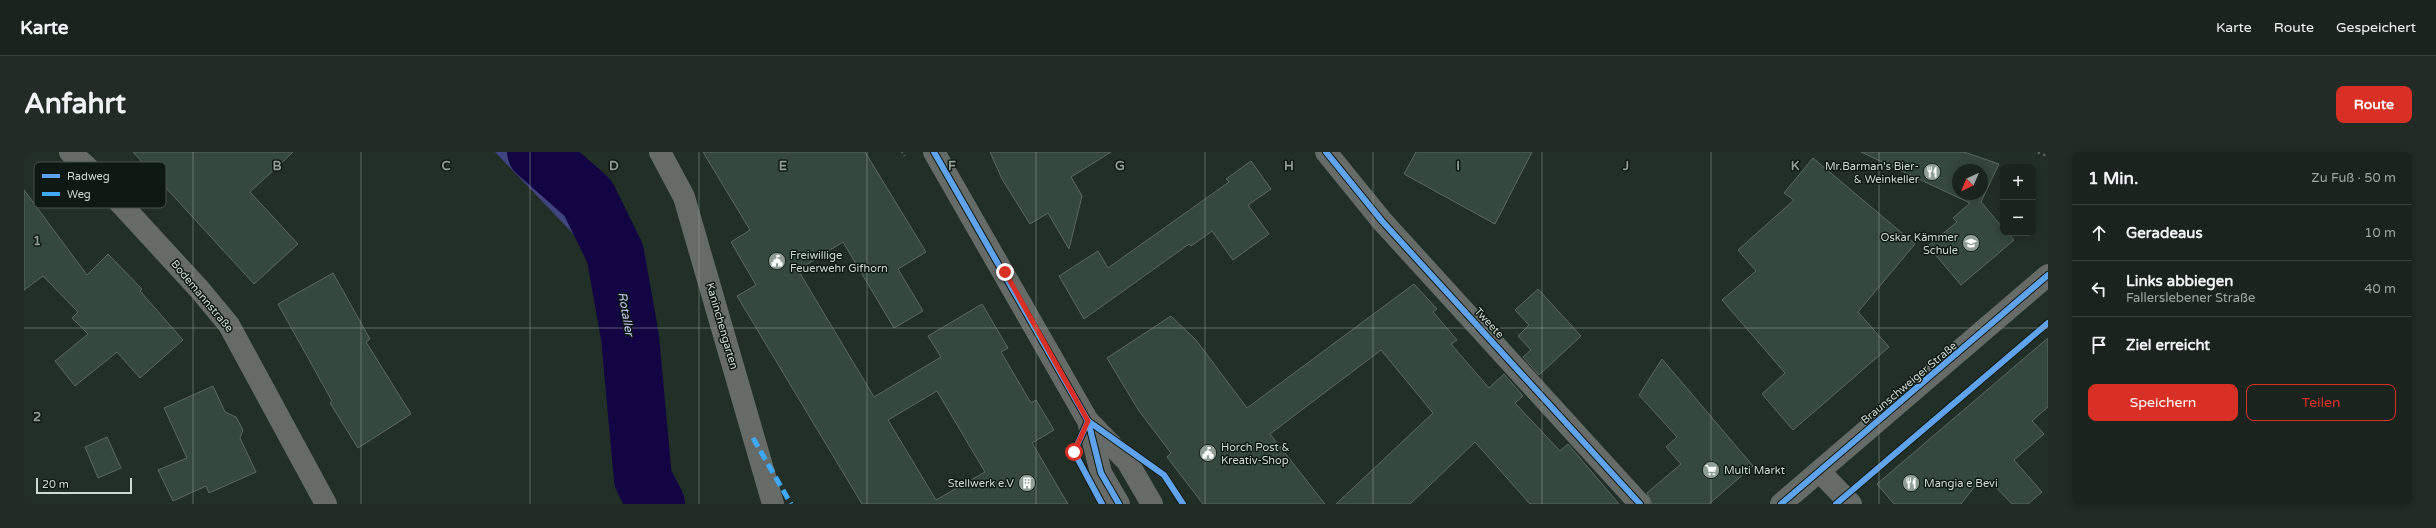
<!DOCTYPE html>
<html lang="de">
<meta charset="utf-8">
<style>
:root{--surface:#1a231d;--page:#232b26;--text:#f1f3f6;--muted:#9fa4a4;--line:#38403b;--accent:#d93025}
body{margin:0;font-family:"Varela Round",sans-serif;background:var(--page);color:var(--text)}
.controls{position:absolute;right:12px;top:12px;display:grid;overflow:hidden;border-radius:8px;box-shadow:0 2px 10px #0003}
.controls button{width:36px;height:36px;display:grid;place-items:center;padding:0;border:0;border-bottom:1px solid var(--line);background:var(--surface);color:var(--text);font:20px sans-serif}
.compass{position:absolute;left:1928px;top:12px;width:36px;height:36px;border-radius:50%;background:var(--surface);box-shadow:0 2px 10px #0003;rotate:224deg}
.scale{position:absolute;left:12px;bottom:10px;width:96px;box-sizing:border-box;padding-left:4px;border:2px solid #cddad1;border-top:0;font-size:11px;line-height:14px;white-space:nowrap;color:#cddad1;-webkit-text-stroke:3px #0f1913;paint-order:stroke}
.stop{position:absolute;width:12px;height:12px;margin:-9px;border:3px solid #d93025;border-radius:50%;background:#fff}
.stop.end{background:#d93025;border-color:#fff;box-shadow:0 1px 4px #0008}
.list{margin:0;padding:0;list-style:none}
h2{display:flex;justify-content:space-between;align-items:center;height:52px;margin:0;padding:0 16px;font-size:17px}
h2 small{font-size:13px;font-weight:400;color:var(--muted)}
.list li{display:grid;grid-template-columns:26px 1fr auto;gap:12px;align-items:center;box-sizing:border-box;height:56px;padding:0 16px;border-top:1px solid var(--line)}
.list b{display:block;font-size:15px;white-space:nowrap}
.list p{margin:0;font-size:13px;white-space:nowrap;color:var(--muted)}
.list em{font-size:13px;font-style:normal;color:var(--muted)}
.actions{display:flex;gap:8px;padding:12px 16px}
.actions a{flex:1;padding:9px 0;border:1px solid var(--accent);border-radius:8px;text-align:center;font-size:14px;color:var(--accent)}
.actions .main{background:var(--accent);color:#fff}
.icon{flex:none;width:22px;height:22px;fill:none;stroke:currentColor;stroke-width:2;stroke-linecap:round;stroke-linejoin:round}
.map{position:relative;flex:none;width:2024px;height:352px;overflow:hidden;border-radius:8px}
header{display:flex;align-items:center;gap:24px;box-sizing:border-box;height:56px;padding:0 20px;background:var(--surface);border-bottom:1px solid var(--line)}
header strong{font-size:19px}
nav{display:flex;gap:22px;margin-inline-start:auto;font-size:14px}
.intro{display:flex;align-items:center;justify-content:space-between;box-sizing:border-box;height:96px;padding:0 24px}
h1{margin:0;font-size:28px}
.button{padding:10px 18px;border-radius:8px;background:var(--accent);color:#fff;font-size:14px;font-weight:700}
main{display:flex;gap:24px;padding:0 24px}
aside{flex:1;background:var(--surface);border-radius:8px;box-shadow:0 2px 10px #0003}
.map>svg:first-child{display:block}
.green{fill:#40447f}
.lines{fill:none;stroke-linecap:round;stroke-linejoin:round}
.river{stroke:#130543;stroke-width:58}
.building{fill:#35483d;stroke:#5d6861;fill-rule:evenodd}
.path{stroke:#5e6460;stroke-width:2.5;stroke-dasharray:1 3;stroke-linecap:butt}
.minor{stroke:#676b68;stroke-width:22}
.rail{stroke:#5e6662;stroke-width:3;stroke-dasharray:2 4;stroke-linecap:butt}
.quiet{stroke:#3fa9f5;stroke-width:5;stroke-dasharray:10 5;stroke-linecap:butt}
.cycleway-casing{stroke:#0f1913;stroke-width:8}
.cycleway{stroke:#60a3ed;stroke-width:6}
.route{stroke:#d93025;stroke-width:5}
.grid{fill:none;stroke:#919e96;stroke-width:1;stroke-opacity:0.55}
.labels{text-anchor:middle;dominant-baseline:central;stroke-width:3;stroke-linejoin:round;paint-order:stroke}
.poi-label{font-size:11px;fill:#cddad1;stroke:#0f1913;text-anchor:start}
.street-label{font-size:11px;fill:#cddad1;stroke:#0f1913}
.water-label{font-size:12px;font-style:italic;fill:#c9cff8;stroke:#0f1913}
.key{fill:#0f1913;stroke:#48534c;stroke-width:1}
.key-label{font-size:11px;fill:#cddad1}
.grid-label{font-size:13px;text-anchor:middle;font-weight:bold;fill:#919e96;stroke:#0f1913;stroke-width:3;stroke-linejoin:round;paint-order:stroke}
</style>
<header>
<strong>Karte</strong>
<nav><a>Karte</a><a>Route</a><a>Gespeichert</a></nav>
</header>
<div class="intro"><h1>Anfahrt</h1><a class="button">Route</a></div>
<main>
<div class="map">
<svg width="2024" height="352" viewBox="0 0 2024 352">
<rect width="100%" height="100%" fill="#222f27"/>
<!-- green -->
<polygon class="green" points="471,0 555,0 578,21 619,111 632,210 644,333 654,352 615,352 594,300 578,142 558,91"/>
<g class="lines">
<!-- river -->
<polyline class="river" points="512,0 564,46 591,101 606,185 619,327 632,352"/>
</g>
<!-- building -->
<g class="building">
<polygon points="109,0 269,0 226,40 274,92 230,132"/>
<path d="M679,0H841L902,100L874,117L899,159L870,176L819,90L774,118L850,245L917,205L904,184L958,152L984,196L977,200L1007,251L1012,248L1030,278L1008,291L1044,352H838L713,144L732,133L707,90L726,78ZM913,239L961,320L912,348L864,268Z"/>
<polygon points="966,0 1087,0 1047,25 1058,44 1045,97 1024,61 1006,72 978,27"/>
<polygon points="1392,0 1508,0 1471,72 1380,22"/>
<path d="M1837,0H1940L1975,12L1957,50L1979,76V81H1984L1990,88L1937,133L1904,94L1933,70L1929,66L1946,51ZM1934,18H1958V42H1934Z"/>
<polygon points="1789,6 1891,92 1834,160 1865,195 1769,278 1738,242 1761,221 1698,148 1732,119 1714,98 1770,48 1760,41"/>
<polygon points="1227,9 1247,37 1224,53 1245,82 1209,108 1188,79 1167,94 1165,92 1060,167 1035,124 1074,99 1084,116 1205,30 1202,27"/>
<polygon points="0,38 63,123 84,102 118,137 116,139 159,188 116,226 93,200 51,234 31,209 64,182 48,166 54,160 19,124 0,138"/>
<polygon points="309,121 346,187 342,190 387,262 334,296 306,251 308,249 254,152"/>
<polygon points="1390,132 1413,157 1409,160 1433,188 1427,192 1465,236 1480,222 1499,244 1491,251 1536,299 1544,292 1595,352 1506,352 1451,290 1386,352 1312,352 1409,261 1357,198 1246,282 1301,352 1179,352 1143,305 1147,301 1115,259 1083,206 1147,164 1172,188 1223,256"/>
<polygon points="1514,137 1557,184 1515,223 1499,205 1507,198 1494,184 1505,173 1491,158"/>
<polygon points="2024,186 2024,255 2008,269 2020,282 1990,308 2018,340 2004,352 1988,352 1964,327 1959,333 1955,329 1937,352 1870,352 1853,332"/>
<polygon points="1638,207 1729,314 1685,352 1628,352 1623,341 1657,312 1642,295 1653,285 1615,243"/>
<polygon points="189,234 201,260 212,265 219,278 216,286 232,320 185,341 182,334 149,349 134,318 163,306 140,256"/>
<polygon points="83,285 97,316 74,326 61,295"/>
</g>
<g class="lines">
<!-- path -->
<polyline class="path" points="878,0 882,6"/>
<!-- minor -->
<g class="minor">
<polyline points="46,0 62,14 176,138 205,173 302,352"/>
<polyline points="636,0 660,45 749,352"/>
<polyline points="910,0 1064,269 1077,321 1095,352"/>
<polyline points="1302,0 1358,69 1616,352"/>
<polyline points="1065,270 1103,309 1128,352"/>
<polyline points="1796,320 1827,352"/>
<polyline points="1757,352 2024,123"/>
</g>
<!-- rail -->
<polyline class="rail" points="2014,0 2024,4"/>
<!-- quiet -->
<polyline class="quiet" points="729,286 767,352"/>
<defs>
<g id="cycleway">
<polyline points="910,0 1064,269 1077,321 1095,352"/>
<polyline points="1302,0 1358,69 1616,352"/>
<polyline points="1064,269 1140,323 1159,352"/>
<polyline points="1064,269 1050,300 1078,352"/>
<polyline points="1757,352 2024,123"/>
<polyline points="1812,352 2024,171"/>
</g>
</defs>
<!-- cycleway casing -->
<use href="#cycleway" class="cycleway-casing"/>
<!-- cycleway -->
<use href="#cycleway" class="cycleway"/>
</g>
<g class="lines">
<!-- route -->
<polyline class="route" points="981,120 1064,269 1050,300"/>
</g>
<!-- grid -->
<path class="grid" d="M169,0V352M337,0V352M506,0V352M675,0V352M843,0V352M1012,0V352M1181,0V352M1349,0V352M1518,0V352M1687,0V352M1855,0V352M0,176H2024"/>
<!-- icons -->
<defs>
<symbol id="restaurant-disc" viewBox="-11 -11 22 22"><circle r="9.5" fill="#919e96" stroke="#0f1913"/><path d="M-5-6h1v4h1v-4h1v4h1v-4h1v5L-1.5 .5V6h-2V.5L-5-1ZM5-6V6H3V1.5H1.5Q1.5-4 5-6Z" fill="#fff"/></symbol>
<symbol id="school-disc" viewBox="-11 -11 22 22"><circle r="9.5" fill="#919e96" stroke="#0f1913"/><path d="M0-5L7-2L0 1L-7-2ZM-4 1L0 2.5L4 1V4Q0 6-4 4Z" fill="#fff"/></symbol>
<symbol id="civic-disc" viewBox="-11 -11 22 22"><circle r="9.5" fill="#919e96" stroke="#0f1913"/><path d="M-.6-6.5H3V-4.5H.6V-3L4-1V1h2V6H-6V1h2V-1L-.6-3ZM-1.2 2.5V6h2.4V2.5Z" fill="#fff"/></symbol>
<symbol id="supermarket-disc" viewBox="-11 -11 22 22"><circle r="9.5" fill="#919e96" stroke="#0f1913"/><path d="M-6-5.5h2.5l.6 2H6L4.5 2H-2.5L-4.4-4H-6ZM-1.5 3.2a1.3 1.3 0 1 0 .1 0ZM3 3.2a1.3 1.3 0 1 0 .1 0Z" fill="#fff"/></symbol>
<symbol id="building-disc" viewBox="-11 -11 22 22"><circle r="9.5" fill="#919e96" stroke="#0f1913"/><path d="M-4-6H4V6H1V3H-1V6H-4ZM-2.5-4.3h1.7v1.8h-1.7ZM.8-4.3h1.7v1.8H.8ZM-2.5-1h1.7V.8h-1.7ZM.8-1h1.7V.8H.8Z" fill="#fff"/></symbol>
</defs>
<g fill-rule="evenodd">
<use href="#restaurant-disc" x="1898" y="10" width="20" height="20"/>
<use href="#school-disc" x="1937" y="81" width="20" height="20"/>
<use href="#civic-disc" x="743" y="99" width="20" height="20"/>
<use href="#civic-disc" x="1174" y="291" width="20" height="20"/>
<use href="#supermarket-disc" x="1677" y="308" width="20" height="20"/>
<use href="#building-disc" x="993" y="321" width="20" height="20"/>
<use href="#restaurant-disc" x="1877" y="321" width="20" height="20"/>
</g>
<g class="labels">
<!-- poi labels -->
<g class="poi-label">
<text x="1895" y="14" text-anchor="end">Mr.Barman's Bier-<tspan x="1895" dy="13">&amp; Weinkeller</tspan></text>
<text x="1934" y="85" text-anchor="end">Oskar Kämmer<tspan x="1934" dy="13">Schule</tspan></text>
<text x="766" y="103">Freiwillige<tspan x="766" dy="13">Feuerwehr Gifhorn</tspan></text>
<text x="1197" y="295">Horch Post &amp;<tspan x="1197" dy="13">Kreativ-Shop</tspan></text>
<text x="1700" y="318">Multi Markt</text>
<text x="990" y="331" text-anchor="end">Stellwerk e.V</text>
<text x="1900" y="331">Mangia e Bevi</text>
</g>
<!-- street labels -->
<g class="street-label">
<text transform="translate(178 144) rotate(50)">Bodemannstraße</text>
<text transform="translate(1465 171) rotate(47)">Tweete</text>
<text transform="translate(698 174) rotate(74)">Kaninchengarten</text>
<text transform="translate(1885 231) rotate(-40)">Braunschweiger Straße</text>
</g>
<!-- water labels -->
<g class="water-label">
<text transform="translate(602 162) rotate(80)">Rotaller</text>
</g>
</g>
<!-- legend -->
<rect x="10" y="10" width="132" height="46" rx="6" class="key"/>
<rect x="18" y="22" width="18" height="4" fill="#60a3ed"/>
<rect x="18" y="40" width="18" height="4" fill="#3fa9f5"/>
<g class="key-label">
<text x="43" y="28">Radweg</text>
<text x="43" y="46">Weg</text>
</g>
<g class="grid-label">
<text x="253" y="18">B</text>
<text x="422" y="18">C</text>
<text x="590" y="18">D</text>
<text x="759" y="18">E</text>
<text x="928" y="18">F</text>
<text x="1096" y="18">G</text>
<text x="1265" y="18">H</text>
<text x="1434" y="18">I</text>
<text x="1602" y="18">J</text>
<text x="1771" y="18">K</text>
<text x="13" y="93">1</text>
<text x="13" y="269">2</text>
</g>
</svg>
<div class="controls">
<button>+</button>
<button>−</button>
</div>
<svg class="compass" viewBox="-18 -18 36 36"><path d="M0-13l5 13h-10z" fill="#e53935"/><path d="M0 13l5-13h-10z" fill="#9fa4a4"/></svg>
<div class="scale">20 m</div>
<div class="stop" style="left:1050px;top:300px"></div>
<div class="stop end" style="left:981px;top:120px"></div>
</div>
<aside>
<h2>1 Min.<small>Zu Fuß · 50 m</small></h2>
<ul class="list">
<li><svg class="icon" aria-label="ahead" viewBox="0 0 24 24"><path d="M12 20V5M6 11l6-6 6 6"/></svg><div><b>Geradeaus</b></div><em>10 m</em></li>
<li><svg class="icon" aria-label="left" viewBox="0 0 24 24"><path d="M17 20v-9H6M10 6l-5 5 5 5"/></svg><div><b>Links abbiegen</b><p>Fallerslebener Straße</p></div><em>40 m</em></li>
<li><svg class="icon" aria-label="arrive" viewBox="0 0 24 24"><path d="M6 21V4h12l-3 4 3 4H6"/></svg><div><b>Ziel erreicht</b></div></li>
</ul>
<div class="actions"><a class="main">Speichern</a><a>Teilen</a></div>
</aside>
</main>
